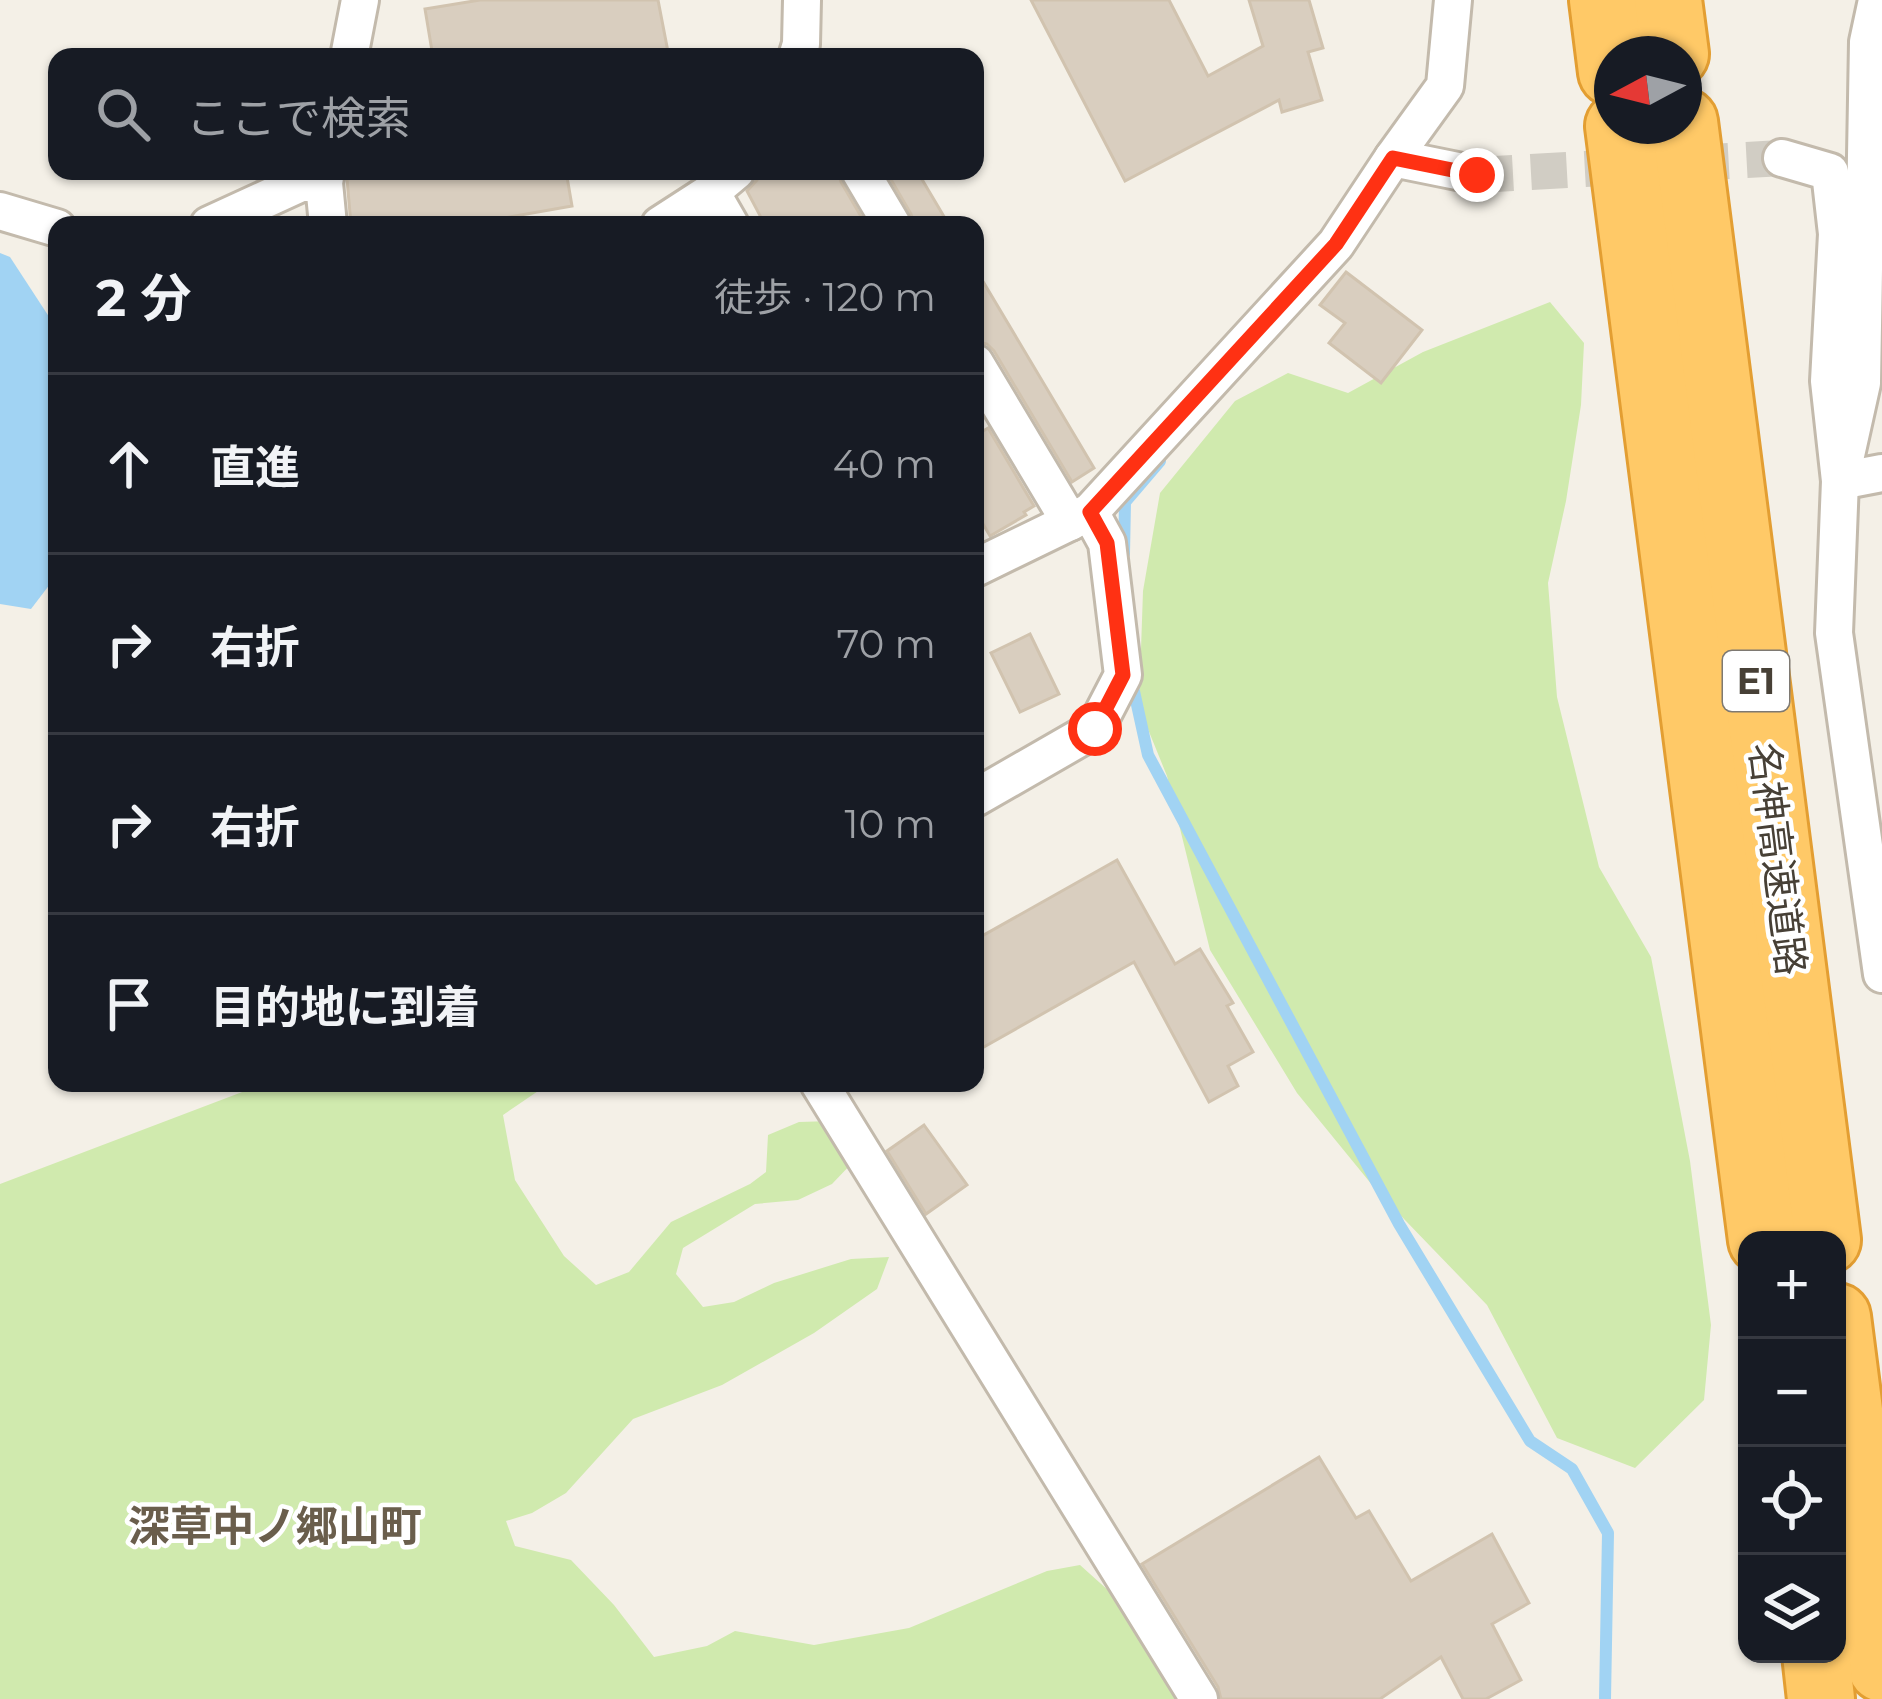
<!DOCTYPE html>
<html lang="ja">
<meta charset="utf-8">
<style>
:root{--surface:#171b24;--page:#242831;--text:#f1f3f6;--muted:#9ea1a6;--line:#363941}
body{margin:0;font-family:Montserrat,"Noto Sans JP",sans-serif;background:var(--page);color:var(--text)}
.controls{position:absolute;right:36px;bottom:36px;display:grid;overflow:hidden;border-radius:24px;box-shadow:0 3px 9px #0004}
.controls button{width:108px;height:108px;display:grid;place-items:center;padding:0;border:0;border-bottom:3px solid var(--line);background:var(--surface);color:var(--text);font:60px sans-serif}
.compass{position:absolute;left:1594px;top:36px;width:108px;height:108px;border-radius:50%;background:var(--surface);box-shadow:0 3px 9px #0004;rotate:263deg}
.stop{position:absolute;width:36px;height:36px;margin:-27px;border:9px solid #ff3113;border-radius:50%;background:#fff}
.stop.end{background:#ff3113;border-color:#fff;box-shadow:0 3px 12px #0008}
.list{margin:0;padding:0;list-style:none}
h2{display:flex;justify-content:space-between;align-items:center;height:156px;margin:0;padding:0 48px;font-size:51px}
h2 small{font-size:39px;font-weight:400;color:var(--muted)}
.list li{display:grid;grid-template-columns:78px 1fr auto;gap:36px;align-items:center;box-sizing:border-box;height:180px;padding:0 48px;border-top:3px solid var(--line)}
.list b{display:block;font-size:45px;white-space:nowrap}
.list em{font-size:39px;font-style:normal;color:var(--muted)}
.icon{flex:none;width:66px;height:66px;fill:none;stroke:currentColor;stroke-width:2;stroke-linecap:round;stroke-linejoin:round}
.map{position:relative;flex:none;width:1882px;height:1699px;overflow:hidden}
.search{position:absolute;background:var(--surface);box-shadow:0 3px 9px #0004;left:48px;top:48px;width:936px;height:132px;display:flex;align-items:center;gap:30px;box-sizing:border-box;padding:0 42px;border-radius:24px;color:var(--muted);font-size:45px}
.panel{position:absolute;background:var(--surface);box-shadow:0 3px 9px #0004;left:48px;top:216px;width:936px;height:876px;border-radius:24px}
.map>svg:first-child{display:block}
.green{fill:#d0eaae}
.water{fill:#a1d3f3}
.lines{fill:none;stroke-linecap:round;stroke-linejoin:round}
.stream{stroke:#a1d3f3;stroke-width:12}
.building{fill:#d9cebf;stroke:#d1c3af;stroke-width:3}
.minor-tunnel{stroke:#d1cdc4;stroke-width:36;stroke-dasharray:36 18;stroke-linecap:butt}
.minor-casing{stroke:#c3baac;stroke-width:42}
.motorway-casing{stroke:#e39e32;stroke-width:72}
.minor{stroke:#fff;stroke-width:36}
.motorway{stroke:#ffc967;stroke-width:66}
.route{stroke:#ff3113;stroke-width:15}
.labels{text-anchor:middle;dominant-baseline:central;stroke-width:9;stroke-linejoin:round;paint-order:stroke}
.shield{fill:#fff;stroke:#7e7972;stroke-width:3}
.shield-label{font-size:36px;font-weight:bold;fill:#474036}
.street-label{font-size:39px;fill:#474036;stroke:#fff}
.neighbourhood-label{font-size:42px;font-weight:bold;fill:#6a5e4c;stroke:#fff}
</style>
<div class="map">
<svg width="1882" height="1699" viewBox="0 0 1882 1699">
<rect width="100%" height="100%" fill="#f4f0e7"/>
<!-- green -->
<g class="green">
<polygon points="1550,302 1584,343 1581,405 1566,501 1548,583 1557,697 1599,867 1651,957 1690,1161 1711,1325 1704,1400 1635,1468 1557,1438 1487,1305 1377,1191 1297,1093 1210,950 1167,776 1139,707 1143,591 1160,493 1235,401 1288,373 1348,393 1423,352"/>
<polygon points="266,1083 550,1083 503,1115 515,1180 564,1256 596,1285 629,1272 671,1222 750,1184 766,1172 768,1135 799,1122 831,1121 854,1161 832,1184 798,1200 755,1204 683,1248 676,1274 703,1307 734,1302 774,1283 851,1259 889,1257 877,1289 814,1333 722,1385 633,1419 566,1493 532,1513 506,1521 515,1546 571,1560 614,1605 654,1657 707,1646 735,1631 814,1645 909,1628 1047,1571 1080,1565 1109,1591 1157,1659 1179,1699 0,1699 0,1184"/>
</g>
<!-- water -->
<polygon class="water" points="0,253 10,257 57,329 57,575 31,609 0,604"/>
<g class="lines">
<!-- stream -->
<g class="stream">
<polyline points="1124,554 1125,502 1160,461"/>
<polyline points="1132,682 1148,755 1399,1224 1530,1441 1572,1469 1608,1533 1605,1699"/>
</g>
</g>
<!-- building -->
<g class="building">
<polygon points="480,0 658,0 669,57 433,57 425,9"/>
<polygon points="1031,0 1169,0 1208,76 1263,46 1249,0 1309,0 1323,48 1308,52 1322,100 1282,112 1279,100 1125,181"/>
<polygon points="396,171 566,171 572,206 487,221 488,225 351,225 347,179"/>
<polygon points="758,171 838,171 841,182 866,225 765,225 747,191 757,180"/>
<polygon points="886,171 917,171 949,225 914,225 911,214"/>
<polygon points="975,268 1094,468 1072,482 994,351 987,344 975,341"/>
<polygon points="1346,272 1422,330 1381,383 1329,343 1345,323 1320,305"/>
<polygon points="988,428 1034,506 1024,512 1026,515 990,536 975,510 975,436"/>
<polygon points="1030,634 1059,694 1020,712 991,653"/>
<polygon points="1117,860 1175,964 1200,949 1233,1003 1227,1006 1253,1052 1228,1066 1238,1086 1209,1102 1134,962 975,1052 975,940"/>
<polygon points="924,1125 967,1185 926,1214 887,1151"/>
<polygon points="1319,1457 1356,1518 1369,1511 1411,1581 1492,1534 1529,1603 1492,1624 1521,1680 1486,1699 1463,1699 1441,1657 1380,1699 1221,1699 1218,1687 1142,1564"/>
</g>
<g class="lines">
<!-- minor-tunnel -->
<polyline class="minor-tunnel" points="1477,175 1782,158"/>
<defs>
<g id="minor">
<polyline points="1453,0 1445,86 1393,158 1477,175"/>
<polyline points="349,57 360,0"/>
<polyline points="797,57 801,44 802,0"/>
<polyline points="1782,158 1830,172 1837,234 1829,381 1840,481 1834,633 1882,974"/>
<polyline points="326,171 324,183 328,225"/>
<polyline points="860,171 892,225"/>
<polyline points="711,192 730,225"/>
<polyline points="0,211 57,228"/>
<polyline points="209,225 301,183 324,183"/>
<polyline points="660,225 711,192 736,171"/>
<polyline points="975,363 1070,522"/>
<polyline points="1846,455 1862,383 1868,42 1877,0"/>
<polyline points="1840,481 1882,473"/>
<polyline points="975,568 1090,512"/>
<polyline points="975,798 1095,729 1123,675 1107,543 1090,512 1336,244 1393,158"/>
<polyline points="819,1083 1199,1699"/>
</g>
<g id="motorway">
<polyline points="1603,0 1612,72"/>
<polyline points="1668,0 1675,54"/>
<polyline points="1684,122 1827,1240"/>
<polyline points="1619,126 1762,1240"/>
<polyline points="1837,1317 1882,1668"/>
<polyline points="1816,1654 1821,1699"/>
</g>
</defs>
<!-- minor casing -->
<use href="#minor" class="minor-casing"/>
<!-- motorway casing -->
<use href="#motorway" class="motorway-casing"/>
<!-- minor -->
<use href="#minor" class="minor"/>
<!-- motorway -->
<use href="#motorway" class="motorway"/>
</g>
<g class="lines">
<!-- route -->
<polyline class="route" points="1095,729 1123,675 1107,543 1090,512 1336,244 1393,158 1477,175"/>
</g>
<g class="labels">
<!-- shield labels -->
<rect class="shield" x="1723" y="651" width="66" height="60" rx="9"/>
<g class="shield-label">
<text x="1756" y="681">E1</text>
</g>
<!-- street labels -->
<g class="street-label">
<text transform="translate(1778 859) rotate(83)">名神高速道路</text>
</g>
<!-- neighbourhood labels -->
<g class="neighbourhood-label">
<text x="275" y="1526">深草中ノ郷山町</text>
</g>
</g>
</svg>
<div class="controls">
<button>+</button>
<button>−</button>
<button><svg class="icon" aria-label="locate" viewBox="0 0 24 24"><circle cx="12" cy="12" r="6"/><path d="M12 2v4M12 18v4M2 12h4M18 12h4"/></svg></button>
<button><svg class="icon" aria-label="layers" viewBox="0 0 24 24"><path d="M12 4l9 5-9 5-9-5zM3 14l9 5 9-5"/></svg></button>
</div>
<svg class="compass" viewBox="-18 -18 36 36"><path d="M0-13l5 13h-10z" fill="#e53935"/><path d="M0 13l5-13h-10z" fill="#9ea1a6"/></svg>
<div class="stop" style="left:1095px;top:729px"></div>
<div class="stop end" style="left:1477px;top:175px"></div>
<div class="search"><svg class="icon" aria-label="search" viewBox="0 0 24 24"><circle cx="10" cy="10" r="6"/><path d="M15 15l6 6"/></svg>ここで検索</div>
<section class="panel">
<h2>2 分<small>徒歩 · 120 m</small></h2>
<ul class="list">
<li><svg class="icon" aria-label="ahead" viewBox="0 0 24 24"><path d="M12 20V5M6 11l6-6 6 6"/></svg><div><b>直進</b></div><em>40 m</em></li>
<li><svg class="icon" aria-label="right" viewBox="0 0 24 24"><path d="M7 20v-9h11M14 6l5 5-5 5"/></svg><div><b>右折</b></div><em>70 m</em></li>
<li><svg class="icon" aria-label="right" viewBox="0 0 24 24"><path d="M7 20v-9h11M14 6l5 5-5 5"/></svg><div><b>右折</b></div><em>10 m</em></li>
<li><svg class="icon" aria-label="arrive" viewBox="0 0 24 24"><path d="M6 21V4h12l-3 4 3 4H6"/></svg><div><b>目的地に到着</b></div></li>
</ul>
</section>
</div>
